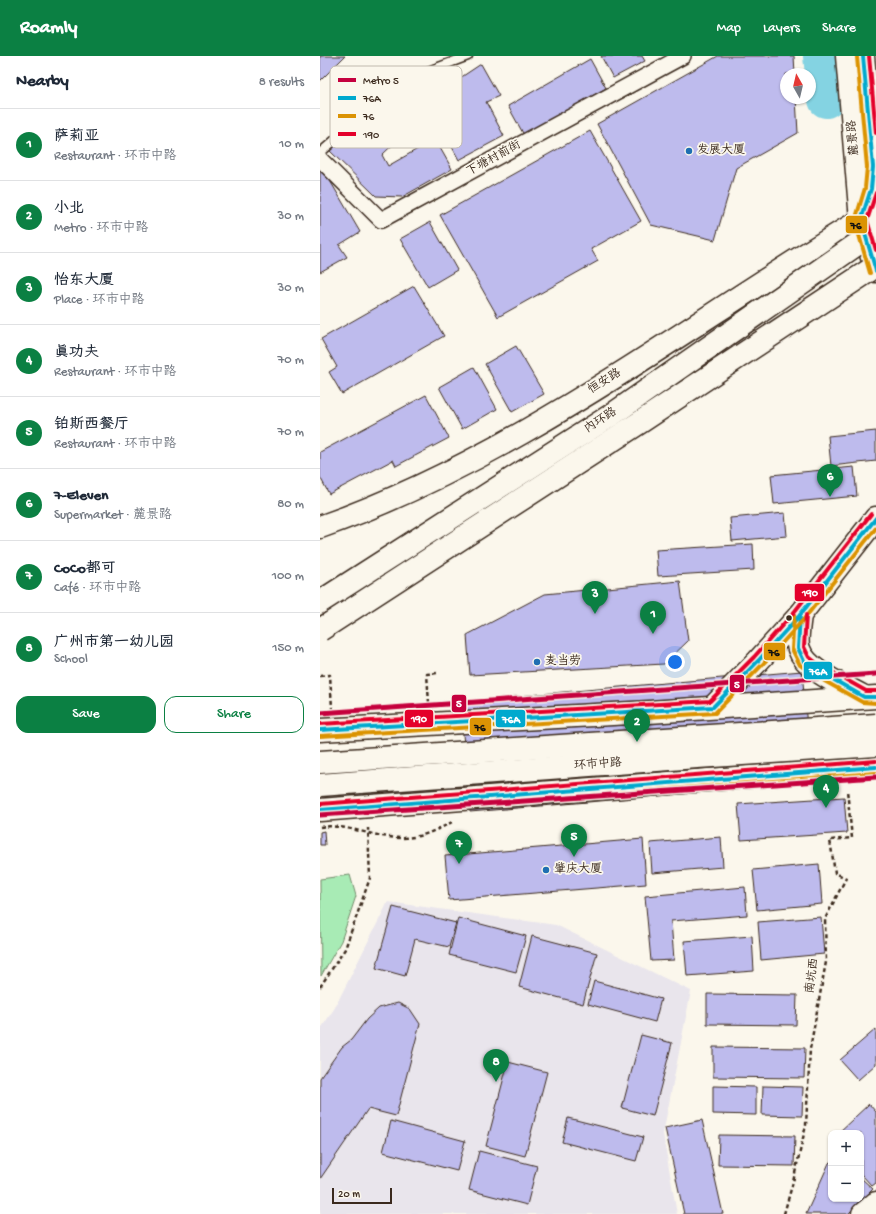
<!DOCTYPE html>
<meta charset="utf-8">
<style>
:root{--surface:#fff;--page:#f6f6f7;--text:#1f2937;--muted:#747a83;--line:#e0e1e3;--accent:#0b8043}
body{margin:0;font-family:"Gochi Hand","LXGW WenKai TC",sans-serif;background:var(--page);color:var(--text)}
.controls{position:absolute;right:12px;bottom:12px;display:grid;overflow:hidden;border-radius:8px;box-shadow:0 1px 3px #0004}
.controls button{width:36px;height:36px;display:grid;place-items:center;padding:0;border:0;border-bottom:1px solid var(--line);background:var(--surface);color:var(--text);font:20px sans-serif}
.compass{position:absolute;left:460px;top:12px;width:36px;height:36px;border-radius:50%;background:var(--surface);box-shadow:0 1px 3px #0004;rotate:352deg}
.scale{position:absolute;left:12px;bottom:10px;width:60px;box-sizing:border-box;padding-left:4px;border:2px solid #3b2a1e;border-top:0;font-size:11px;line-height:14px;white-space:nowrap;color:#3b2a1e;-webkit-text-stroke:3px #fbf7ec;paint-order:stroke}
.you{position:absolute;left:355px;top:606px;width:14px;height:14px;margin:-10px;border:3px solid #fff;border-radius:50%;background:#1a73e8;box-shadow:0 0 0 6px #1a73e833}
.badge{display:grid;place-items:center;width:26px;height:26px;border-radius:50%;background:var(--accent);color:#fff;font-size:13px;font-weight:700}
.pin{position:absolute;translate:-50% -33px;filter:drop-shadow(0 1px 2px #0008)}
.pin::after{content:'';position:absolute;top:21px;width:14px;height:12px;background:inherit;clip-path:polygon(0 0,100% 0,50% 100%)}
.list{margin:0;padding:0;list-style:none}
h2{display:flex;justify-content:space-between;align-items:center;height:52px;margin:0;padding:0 16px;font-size:17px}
h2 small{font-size:13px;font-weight:400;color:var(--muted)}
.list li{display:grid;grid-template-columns:26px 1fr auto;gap:12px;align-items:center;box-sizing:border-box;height:72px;padding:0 16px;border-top:1px solid var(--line)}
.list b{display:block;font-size:15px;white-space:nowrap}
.list p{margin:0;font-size:13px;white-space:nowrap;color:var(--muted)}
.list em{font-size:13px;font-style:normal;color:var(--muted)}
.actions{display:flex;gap:8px;padding:12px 16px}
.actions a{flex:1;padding:9px 0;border:1px solid var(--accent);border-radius:12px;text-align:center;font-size:14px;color:var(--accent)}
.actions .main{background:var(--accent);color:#fff}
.map{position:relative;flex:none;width:556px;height:1158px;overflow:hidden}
header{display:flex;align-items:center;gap:24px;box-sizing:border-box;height:56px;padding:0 20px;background:var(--accent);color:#fff}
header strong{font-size:19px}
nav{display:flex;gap:22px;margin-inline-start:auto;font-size:14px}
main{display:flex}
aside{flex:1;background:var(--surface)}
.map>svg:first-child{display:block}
.built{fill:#e9e5ec}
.green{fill:#a8ebb5;stroke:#728a6a}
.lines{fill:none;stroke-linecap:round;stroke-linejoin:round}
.river{stroke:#84d3e2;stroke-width:36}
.building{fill:#bebbed;stroke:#3b2a1e}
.lane-casing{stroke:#3b2a1e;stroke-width:11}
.street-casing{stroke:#3b2a1e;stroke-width:18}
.secondary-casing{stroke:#3b2a1e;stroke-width:25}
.highway-casing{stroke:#3b2a1e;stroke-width:25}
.path{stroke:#3b2a1e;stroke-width:2.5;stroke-dasharray:4 3;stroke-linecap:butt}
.lane{stroke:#fbf7ec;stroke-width:8}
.street{stroke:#fbf7ec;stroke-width:15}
.secondary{stroke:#fbf7ec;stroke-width:22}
.highway{stroke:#fbf7ec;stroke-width:22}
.highway-bridge-casing{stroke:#3b2a1e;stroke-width:25;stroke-linecap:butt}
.path-bridge{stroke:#3b2a1e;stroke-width:2.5;stroke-dasharray:4 3;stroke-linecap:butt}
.highway-bridge{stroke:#fbf7ec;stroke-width:22}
.bus-1-casing{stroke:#fbf7ec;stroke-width:7}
.bus-2-casing{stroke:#fbf7ec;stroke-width:7}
.bus-3-casing{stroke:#fbf7ec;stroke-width:7}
.bus-1{stroke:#00a9ce;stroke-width:4}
.bus-2{stroke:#db9304;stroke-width:4}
.bus-3{stroke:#e4002b;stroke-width:4}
.metro-1-casing{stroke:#fbf7ec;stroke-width:8}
.metro-1{stroke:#c5003e;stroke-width:5}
.poi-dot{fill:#1f6fb2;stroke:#fbf7ec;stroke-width:1.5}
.bus-dot{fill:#3b2a1e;stroke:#fbf7ec;stroke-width:1.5}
.labels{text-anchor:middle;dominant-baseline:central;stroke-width:3.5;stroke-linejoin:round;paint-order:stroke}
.street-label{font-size:12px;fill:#3b2a1e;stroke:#fbf7ec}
.poi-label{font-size:12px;fill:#3b2a1e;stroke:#fbf7ec;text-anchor:start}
.key{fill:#fbf7ec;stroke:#c1baae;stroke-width:1}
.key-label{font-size:11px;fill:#3b2a1e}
.line-badge{stroke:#fbf7ec;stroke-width:1.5}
.badge-label{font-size:11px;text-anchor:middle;font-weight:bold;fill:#fff}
.pale-badge-label{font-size:11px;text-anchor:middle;font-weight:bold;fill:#111}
</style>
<header>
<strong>Roamly</strong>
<nav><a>Map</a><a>Layers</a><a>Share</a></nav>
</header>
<main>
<aside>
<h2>Nearby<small>8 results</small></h2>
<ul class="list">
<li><span class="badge">1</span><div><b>萨莉亚</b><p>Restaurant · 环市中路</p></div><em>10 m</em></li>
<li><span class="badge">2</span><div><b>小北</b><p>Metro · 环市中路</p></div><em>30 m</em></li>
<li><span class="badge">3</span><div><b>怡东大厦</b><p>Place · 环市中路</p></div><em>30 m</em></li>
<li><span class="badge">4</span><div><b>真功夫</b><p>Restaurant · 环市中路</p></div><em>70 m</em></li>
<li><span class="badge">5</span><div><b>铂斯西餐厅</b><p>Restaurant · 环市中路</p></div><em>70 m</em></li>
<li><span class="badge">6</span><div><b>7-Eleven</b><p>Supermarket · 麓景路</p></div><em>80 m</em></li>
<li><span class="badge">7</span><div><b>CoCo都可</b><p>Café · 环市中路</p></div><em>100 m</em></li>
<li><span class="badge">8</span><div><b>广州市第一幼儿园</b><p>School</p></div><em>150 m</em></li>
</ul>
<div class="actions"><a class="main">Save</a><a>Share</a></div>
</aside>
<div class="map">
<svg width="556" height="1158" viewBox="0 0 556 1158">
<rect width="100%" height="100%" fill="#fbf7ec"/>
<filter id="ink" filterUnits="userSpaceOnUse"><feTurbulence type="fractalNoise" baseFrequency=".025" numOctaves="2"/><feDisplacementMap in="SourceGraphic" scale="8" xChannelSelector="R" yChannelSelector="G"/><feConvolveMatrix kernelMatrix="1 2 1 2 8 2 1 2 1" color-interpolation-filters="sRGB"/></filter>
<g filter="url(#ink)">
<!-- built -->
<polygon class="built" points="68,846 236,869 371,935 343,1078 357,1158 0,1158 0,974 14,953"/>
<!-- green -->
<polygon class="green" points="30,819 36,840 21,885 1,920 0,823"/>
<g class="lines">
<!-- river -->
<polyline class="river" points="501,0 506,44"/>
</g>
<!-- building -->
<g class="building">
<polygon points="0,0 25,0 0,25"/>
<polygon points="281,0 322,0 325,5 293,22"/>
<polygon points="398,0 474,0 475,18 466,18 466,42 476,42 478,77 416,112 395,184 331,169 277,68"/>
<polygon points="270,3 286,32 204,79 188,50"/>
<polygon points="161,8 179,40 166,46 184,80 139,104 107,44"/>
<polygon points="82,25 110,53 62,99 68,110 115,83 132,113 82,141 56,140 10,95"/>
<polygon points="270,75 321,165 271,193 278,205 178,261 120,159"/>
<polygon points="2,111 40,176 19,189 27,201 0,216 0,112"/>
<polygon points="110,166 137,214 108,231 80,183"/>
<polygon points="94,230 124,280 22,338 9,316 17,311 1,283"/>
<polygon points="196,290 224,338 192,356 165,308"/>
<polygon points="154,311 177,353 142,373 119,331"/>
<polygon points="106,339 129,382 76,410 73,404 9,438 0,421 0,396"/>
<polygon points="556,375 556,405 511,410 508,380"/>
<polygon points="534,411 537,440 454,448 451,419"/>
<polygon points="465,457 467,480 412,485 410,462"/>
<polygon points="433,488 434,514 338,520 336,494"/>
<polygon points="360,525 368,585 344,608 150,619 147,579 225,538"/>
<polygon points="482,615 492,727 150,756 140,645"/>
<polygon points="524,741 527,777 421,784 418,748"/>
<polygon points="4,775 5,789 0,789 0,776"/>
<polygon points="401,781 403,811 332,817 330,787"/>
<polygon points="323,783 326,828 129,844 125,800"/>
<polygon points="499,808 502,848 437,854 433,814"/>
<polygon points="425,831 427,859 351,865 354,904 331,905 325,840"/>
<polygon points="73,851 136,867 129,891 95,883 85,920 56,912"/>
<polygon points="501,861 504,898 441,904 438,866"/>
<polygon points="138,862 206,880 196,916 129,899"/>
<polygon points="212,880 277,897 263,948 199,931"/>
<polygon points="432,880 434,915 367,920 364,885"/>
<polygon points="274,925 341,943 335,966 268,948"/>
<polygon points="387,938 477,939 476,969 387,968"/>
<polygon points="78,947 90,953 100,968 76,1060 48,1053 0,1123 0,1022 22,991 31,984 47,963 59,952"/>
<polygon points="556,973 556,1008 538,1024 520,1004"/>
<polygon points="321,979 352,987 333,1060 302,1052"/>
<polygon points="393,991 485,992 484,1022 393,1021"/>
<polygon points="188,1006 227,1016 205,1100 166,1090"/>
<polygon points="393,1030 436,1031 436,1059 393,1058"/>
<polygon points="443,1030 483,1031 482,1060 442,1059"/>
<polygon points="549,1048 556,1056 556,1127 552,1130 541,1118 541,1077 518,1077"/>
<polygon points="248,1062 323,1081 316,1105 242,1086"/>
<polygon points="382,1064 403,1158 364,1158 345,1072"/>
<polygon points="71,1065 145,1085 137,1115 63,1096"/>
<polygon points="399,1079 475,1080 474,1110 398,1109"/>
<polygon points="159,1095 217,1110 207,1149 149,1134"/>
<polygon points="511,1105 511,1143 541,1143 541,1122 553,1133 528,1158 486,1158 509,1107"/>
</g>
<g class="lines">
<defs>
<polyline id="lane" points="0,97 82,25 148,0"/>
<polyline id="street" points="0,103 61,164 363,0"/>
<g id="secondary">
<polyline points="527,0 541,164 556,215"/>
<polyline points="543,0 553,111 551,133 545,151"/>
<path d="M0,471C203,400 373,263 556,155"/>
<path d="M480,559C479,568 476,586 479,593C486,615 525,630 544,641"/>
<polyline points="393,651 438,605 480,559 556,462"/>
</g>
<g id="highway">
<polyline points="0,674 329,656 556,641"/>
<polyline points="0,754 556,711"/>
<polyline points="543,1158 556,1147"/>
</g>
</defs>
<!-- lane casing -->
<use href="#lane" class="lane-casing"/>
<!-- street casing -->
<use href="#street" class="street-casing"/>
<!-- secondary casing -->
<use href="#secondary" class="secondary-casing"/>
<!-- highway casing -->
<use href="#highway" class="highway-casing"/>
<!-- path -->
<g class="path">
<polyline points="0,620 10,619 12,652"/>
<polyline points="109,647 107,618 118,617"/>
<polyline points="0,931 25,893 50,822 48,772"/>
<polyline points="464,1158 473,1126 486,1069 490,993 506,906 505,863 526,822 515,817 510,784 532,782 527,734"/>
</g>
<!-- lane -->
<use href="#lane" class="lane"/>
<!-- street -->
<use href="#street" class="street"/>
<!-- secondary -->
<use href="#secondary" class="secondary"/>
<!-- highway -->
<use href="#highway" class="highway"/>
<defs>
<g id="highway-bridge">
<polyline points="0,546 293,358 556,175"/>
<polyline points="0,574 322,365 556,210"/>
<polyline points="0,706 556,669"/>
<polyline points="0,729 377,701 556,689"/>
</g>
</defs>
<!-- highway-bridge casing -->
<use href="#highway-bridge" class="highway-bridge-casing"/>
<!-- path-bridge -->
<path class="path-bridge" d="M0,771C14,769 27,772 40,775C80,785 95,786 132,766"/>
<!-- highway-bridge -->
<use href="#highway-bridge" class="highway-bridge"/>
<defs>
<g id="bus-1">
<polyline points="543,0 553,111 551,133 541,164 556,215"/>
<polyline points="480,559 478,592 484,605 495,613 544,641 556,641"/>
<polyline points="0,674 393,651 438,605 480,559 556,462"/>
<polyline points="0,754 556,711"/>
</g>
<g id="bus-2">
<polyline points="537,1 547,111 545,132 535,165 550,217"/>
<polyline points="474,559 472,593 480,609 492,618 542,646 556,647"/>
<polyline points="0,680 395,657 442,609 484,563 556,472"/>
<polyline points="0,760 556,717"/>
</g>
<g id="bus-3">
<polyline points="549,0 556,77"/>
<polyline points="556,137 547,164 556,194"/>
<polyline points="486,559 484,591 489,601 498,608 546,635 556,635"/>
<polyline points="0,668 390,645 434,601 475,555 551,458"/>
<polyline points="0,748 556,705"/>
</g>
</defs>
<!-- bus-1 casing -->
<use href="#bus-1" class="bus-1-casing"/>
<!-- bus-2 casing -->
<use href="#bus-2" class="bus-2-casing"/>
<!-- bus-3 casing -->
<use href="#bus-3" class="bus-3-casing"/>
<!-- bus-1 -->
<use href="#bus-1" class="bus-1"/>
<!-- bus-2 -->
<use href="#bus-2" class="bus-2"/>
<!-- bus-3 -->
<use href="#bus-3" class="bus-3"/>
<defs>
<g id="metro-1">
<polyline points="0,657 556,618"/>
<polyline points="0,759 556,721"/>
</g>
</defs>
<!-- metro-1 casing -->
<use href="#metro-1" class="metro-1-casing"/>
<!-- metro-1 -->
<use href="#metro-1" class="metro-1"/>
</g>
</g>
<!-- markers -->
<g class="poi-dot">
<circle cx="369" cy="95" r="4"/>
<circle cx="217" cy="606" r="4"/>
<circle cx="226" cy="814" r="4"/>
</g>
<circle class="bus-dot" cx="469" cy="562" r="3.5"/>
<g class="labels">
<!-- street labels -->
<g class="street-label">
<text transform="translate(534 82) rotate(-95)">麓景路</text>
<text transform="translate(174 103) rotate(-29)">下塘村前街</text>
<text transform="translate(285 326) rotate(-32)">恒安路</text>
<text transform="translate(281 365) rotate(-33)">内环路</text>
<text transform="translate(278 709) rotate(-4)">环市中路</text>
<text transform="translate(493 920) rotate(-82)">南坑西</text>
</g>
<!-- poi labels -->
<g class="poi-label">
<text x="377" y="95">发展大厦</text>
<text x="225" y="606">麦当劳</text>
<text x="234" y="814">肇庆大厦</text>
</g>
</g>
<!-- legend -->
<rect x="10" y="10" width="132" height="82" rx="6" class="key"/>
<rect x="18" y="22" width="18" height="4" fill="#c5003e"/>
<rect x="18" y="40" width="18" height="4" fill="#00a9ce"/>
<rect x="18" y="58" width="18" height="4" fill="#db9304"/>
<rect x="18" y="76" width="18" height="4" fill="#e4002b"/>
<g class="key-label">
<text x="43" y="28">Metro 5</text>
<text x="43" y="46">76A</text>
<text x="43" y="64">76</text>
<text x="43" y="82">190</text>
</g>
<g class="line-badge">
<rect x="525" y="159" width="23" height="19" rx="4" fill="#db9304"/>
<rect x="474" y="527" width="31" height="19" rx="4" fill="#e4002b"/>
<rect x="443" y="586" width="23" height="19" rx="4" fill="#db9304"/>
<rect x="483" y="605" width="30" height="19" rx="4" fill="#00a9ce"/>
<rect x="409" y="618" width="16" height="19" rx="4" fill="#c5003e"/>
<rect x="131" y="638" width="16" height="19" rx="4" fill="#c5003e"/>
<rect x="84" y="653" width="30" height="19" rx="4" fill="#e4002b"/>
<rect x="175" y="653" width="31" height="19" rx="4" fill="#00a9ce"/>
<rect x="149" y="661" width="23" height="19" rx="4" fill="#db9304"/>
</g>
<g class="badge-label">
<text x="490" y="540">190</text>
<text x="498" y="619">76A</text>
<text x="417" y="632">5</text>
<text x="139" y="651">5</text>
<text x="99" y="666">190</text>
<text x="191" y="667">76A</text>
</g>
<g class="pale-badge-label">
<text x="536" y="173">76</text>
<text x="454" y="600">76</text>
<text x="160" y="675">76</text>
</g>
</svg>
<div class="controls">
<button>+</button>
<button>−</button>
</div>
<svg class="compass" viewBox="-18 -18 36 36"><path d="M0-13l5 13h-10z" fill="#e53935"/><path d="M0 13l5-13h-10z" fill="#747a83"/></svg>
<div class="scale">20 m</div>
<div class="you"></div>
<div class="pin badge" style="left:333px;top:578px">1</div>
<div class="pin badge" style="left:317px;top:686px">2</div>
<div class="pin badge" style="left:275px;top:558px">3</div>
<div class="pin badge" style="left:506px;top:752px">4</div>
<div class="pin badge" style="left:254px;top:801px">5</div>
<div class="pin badge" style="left:510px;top:441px">6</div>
<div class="pin badge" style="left:139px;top:808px">7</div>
<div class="pin badge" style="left:176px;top:1026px">8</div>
</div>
</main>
